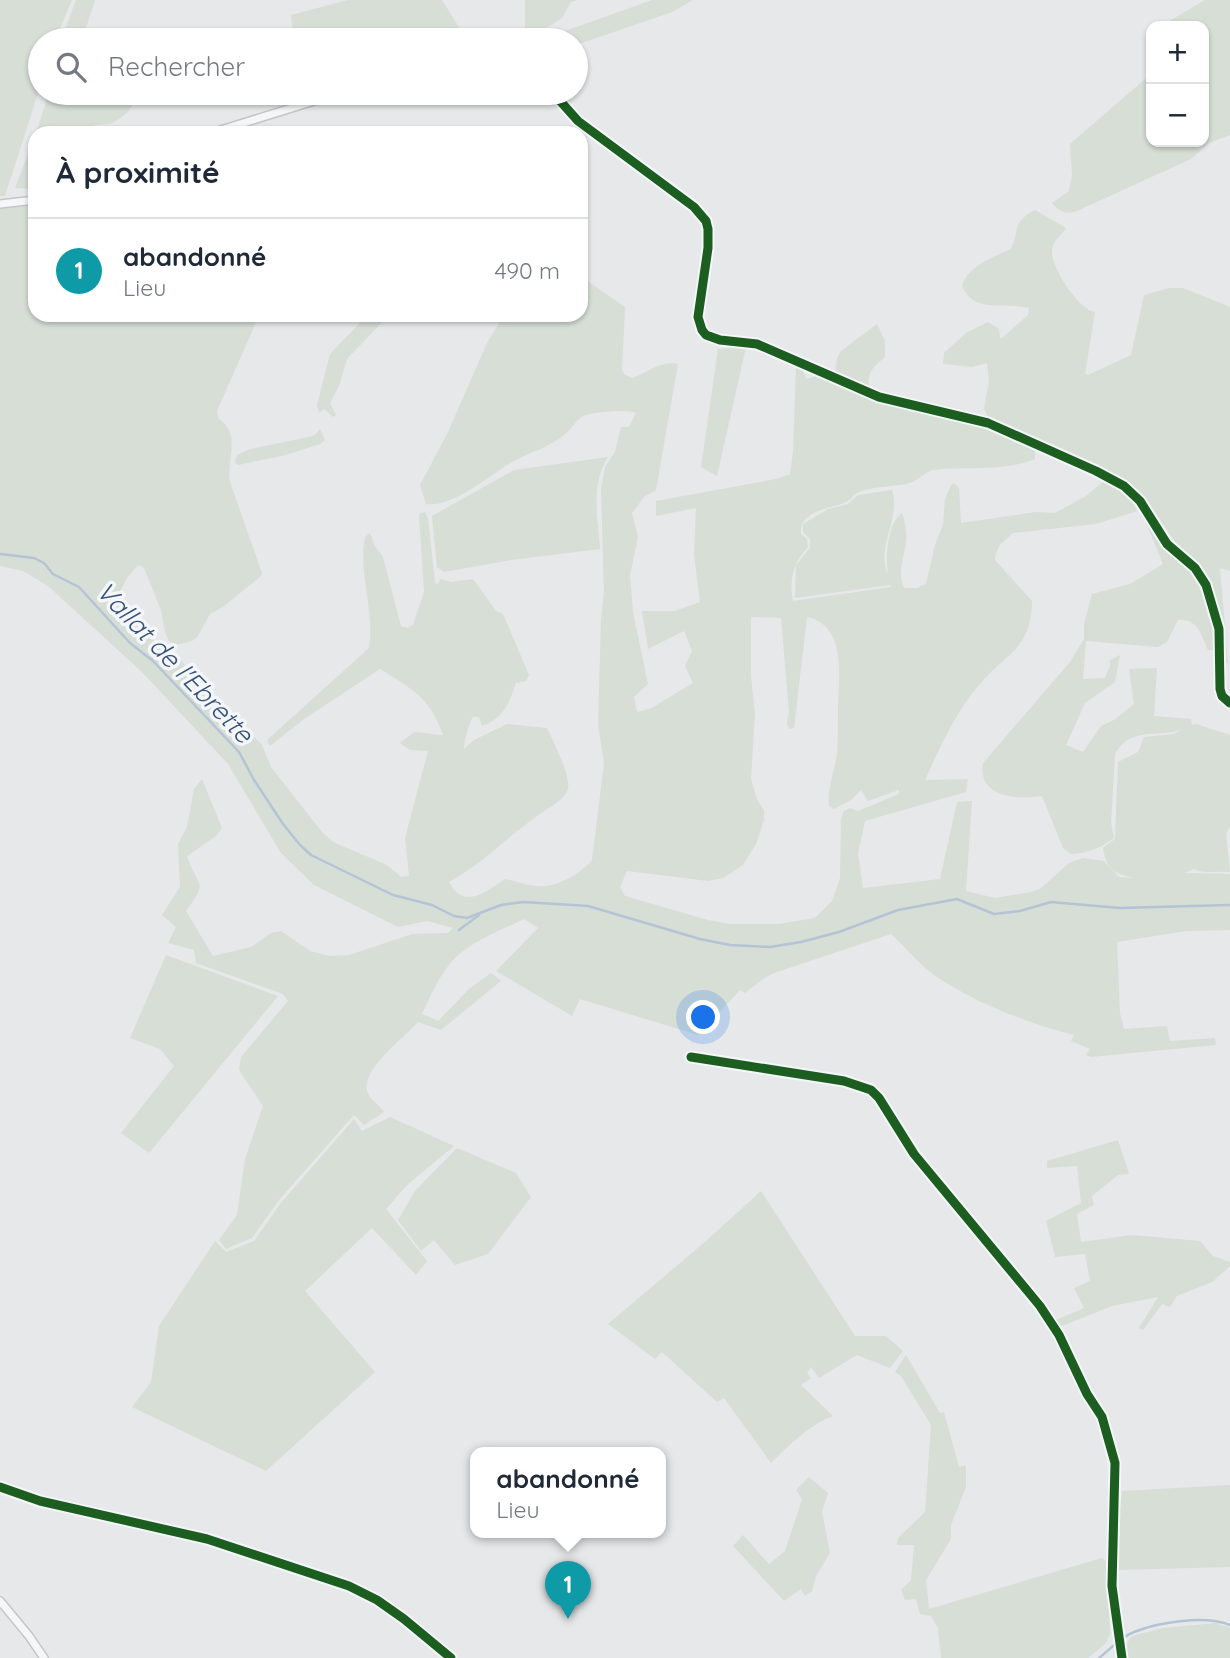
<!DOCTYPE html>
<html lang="fr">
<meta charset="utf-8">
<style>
:root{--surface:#fff;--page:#f2f2f3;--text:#1f2937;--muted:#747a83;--line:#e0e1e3;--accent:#b45309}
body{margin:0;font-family:Quicksand,sans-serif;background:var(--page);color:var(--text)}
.controls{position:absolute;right:21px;top:21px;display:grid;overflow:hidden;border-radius:14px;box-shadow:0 2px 5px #0004}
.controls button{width:63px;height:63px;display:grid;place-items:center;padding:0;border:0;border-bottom:2px solid var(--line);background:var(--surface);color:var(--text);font:35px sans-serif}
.you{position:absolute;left:704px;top:1018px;width:24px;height:24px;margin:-18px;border:5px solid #fff;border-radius:50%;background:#1a73e8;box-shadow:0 0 0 10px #1a73e833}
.badge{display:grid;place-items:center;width:46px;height:46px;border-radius:50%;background:var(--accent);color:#fff;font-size:23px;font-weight:700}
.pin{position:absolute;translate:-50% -58px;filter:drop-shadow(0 2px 4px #0008)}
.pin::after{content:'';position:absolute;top:37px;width:24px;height:21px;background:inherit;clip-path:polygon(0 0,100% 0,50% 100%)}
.popup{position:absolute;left:470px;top:1447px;width:196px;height:91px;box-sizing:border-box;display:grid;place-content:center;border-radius:14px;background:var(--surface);filter:drop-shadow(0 2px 5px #0005);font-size:23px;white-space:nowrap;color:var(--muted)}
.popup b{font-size:26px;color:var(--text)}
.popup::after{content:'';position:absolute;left:50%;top:100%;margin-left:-14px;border:14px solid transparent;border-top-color:var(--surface)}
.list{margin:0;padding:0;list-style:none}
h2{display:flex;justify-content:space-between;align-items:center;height:91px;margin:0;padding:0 28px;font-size:30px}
h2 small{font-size:23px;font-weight:400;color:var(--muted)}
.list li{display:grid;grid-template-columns:46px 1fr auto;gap:21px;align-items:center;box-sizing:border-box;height:105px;padding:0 28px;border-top:2px solid var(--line)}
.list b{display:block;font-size:26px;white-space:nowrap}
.list p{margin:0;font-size:23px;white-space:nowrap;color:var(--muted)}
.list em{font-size:23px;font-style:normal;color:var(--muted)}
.icon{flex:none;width:38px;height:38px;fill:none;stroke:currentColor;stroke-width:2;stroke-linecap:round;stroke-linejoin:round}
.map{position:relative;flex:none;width:1230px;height:1658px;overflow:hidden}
.search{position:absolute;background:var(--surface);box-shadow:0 2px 5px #0004;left:28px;top:28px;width:560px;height:77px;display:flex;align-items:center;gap:18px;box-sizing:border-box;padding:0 24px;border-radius:38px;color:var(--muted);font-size:26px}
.panel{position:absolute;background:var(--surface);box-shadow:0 2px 5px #0004;left:28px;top:126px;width:560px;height:196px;border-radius:21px}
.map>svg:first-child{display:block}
.green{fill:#d6ded6;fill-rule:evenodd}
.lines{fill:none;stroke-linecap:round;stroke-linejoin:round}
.stream{stroke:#b4c4d5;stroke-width:2.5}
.minor-casing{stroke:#c4c6c8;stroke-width:10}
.minor{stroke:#f5f6f7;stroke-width:7}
.cycleway-casing{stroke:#f4f6f9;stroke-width:13}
.cycleway{stroke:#1b5e20;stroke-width:9}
.labels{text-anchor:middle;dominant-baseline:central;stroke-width:7;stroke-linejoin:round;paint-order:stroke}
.water-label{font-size:26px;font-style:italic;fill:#34527a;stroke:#f4f6f9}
</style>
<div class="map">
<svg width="1230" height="1658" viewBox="0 0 1230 1658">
<rect width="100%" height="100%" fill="#e6e8ea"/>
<!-- green -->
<g class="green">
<polygon points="0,0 72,0 55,40 40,40 40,87 5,196 0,196"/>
<polygon points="76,0 95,0 82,40 61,40"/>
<polygon points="348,0 442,0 467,40 294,40 291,15"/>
<polygon points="525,0 577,0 571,2 562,18 537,34 525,32"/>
<polygon points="652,0 693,0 672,12 576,45 576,40 540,40"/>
<path d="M1205,0H1230V135L1209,143L1191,159L1077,211C1065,215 1060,212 1052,203L1069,191L1072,175L1070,144L1151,74V142H1204V26H1161Z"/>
<polygon points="49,93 141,93 127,113 113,123 95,125 85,133 36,133"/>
<polygon points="35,136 35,189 15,188"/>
<path d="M35,203V315H257L254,327L217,411L219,419C242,435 226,460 230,482L262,573L261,576L223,607L210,614L198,636L192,641L175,645L169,641L165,632L161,610L144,568L139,565C127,575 122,587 116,601L147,637L176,654L194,677L262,745L271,767L322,832L333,842L387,865L401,877L409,876L405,838L428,751L410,750L400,743L414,732L443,735C430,697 412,689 380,669L304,719L270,746L267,740L369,648C375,611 358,573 365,537L370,533L375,546L383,557L401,626L407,628L413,625L424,592L419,514L425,512L428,518L435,583L438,584L441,579L451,582L473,579L496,611L503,614L529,675L526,681L516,683C509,703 504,718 482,726L479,717H473C469,722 464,742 464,749L474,740L507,724L547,728C553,741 571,776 568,789C564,801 549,807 540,814C509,835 483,864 449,882C464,911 487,891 505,879C516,881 527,886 538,886C557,888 580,874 592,860L604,763L598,725L601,620L604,592L601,489L605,467L615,452L621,427H629L636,413C628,409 592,412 583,416C576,420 571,430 564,435C549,448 529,452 512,462C490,475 452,508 426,504L420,485L448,432L487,343L504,315H581V284L586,280L625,307L622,370L624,374L632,378C648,373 660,360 678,364L656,490L644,497L632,513L638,537L630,575L633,612L648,684L634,697L637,712L650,709L693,683L685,666L692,651L684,631L648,649L642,611H675L700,602L694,555L696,508L656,516V501L776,479L790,474L793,452L796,366H801L806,379L824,374L834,380L837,358L841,351L877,324L885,341V357C870,370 867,372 869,394L912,410L991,429L1035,449V459C1003,472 967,466 933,470C924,472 919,480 910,483C895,487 870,486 857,493C852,496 850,501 844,503C828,509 799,511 801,534L807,539L808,547C793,563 789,579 793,601L891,587L890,585L795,598L796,565L810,548V539L803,532V524L828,509L848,504L858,495L892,490C901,520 875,547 888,574C885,558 888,522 902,513C905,522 907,531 906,542C904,558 897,573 904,588H917L926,584L935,545L943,525L945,499L951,485L954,483L959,488L961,523L1036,512L1055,513L1086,496L1104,481C1118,488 1132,496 1137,511L1096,524L1013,533L1000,545L996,553L995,560L1032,601C1031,651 1006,652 979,685C955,713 940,747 925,780L968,779L966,792L865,821L858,853L863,888L940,879L957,802L972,801L966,891L995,898L1031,892L1040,889L1069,863L1083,858L1104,861L1119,877L1135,878C1115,874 1107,870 1103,848L1115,839L1118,762L1138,752L1144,737L1174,734L1181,730C1156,738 1131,726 1115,754L1111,823L1114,838C1101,848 1088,853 1071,854L1063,848L1042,796C1018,800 977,798 983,763L1070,662L1084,639V624L1092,594L1130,584L1163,564L1145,520L1149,519C1162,533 1193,562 1200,577C1209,595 1221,631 1215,650H1208C1201,635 1198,618 1178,620L1167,642L1158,647L1086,641L1083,679L1105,678L1110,666V660L1120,655L1115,682L1085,703L1066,745L1083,752L1101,726L1114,720L1134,704L1129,669L1157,668L1154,716L1191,719L1192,725L1196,724L1230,735V826L1226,834L1230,872C1219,871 1203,874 1194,869L1184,873L1230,874V930L1186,931L1117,942L1120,1013L1124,1029L1167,1026L1170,1041L1215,1038L1216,1045L1091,1057L1086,1055L1090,1049L1071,1041L1074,1035C1027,1023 975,1003 934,975C919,964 905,947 891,934L774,973L763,979L745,993L740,990L698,1035L580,999L572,1016L496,971L538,928L524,919C501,930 475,940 456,957C440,973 431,995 422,1014L438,1021L469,989L491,973L501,981L441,1030L418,1022C404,1038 362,1068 367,1091C370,1100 379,1104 384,1112L364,1125L354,1115L279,1200L252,1238L226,1249L219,1240L237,1215L245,1159L263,1106L239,1070L241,1057L288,1001L283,994L196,963L194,950L168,943L176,927L162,915L180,887L178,844L187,827L194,789L202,779L222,828L216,836L187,856C197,888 210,879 186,911L213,956L251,947L271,933L281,931L310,951L329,956L349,955L412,934L448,933L453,928L427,921L398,927L314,885L281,853L228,764L143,673L48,586L23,571L0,566V207ZM751,617L781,618L789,712L787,723L789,729L794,728L807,617C846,625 839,674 838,704C838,720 838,737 837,753C835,771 827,788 829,806L834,809L851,800L861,790L868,801L899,790V794L858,811L850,808L844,811L841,819L840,878L832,901L815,918L779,924H730L708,920L625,896L620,887L627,871L708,881L723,878L743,865L756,844L764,820V810L757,800L751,779L755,714L751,676Z"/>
<path d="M1035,210L1066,228C1061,236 1052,241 1052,251C1051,268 1079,310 1095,312L1085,374L1088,375L1131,355L1144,295L1169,288H1183L1230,307V571L1220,568L1228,663L1222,664L1217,610L1212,591L1200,564L1175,542L1147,501L1124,479L988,417L984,409L989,381L987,363L972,367L943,364L944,353L966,333L988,322L999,329L1000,338H1002L1028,315L1029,308C1007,302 973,314 962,286C968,266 993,257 1011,249C1020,230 1011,223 1035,210Z"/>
<polygon points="362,315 389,315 347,359 339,386 330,403 336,415 333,417 324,409 319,413 317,405 330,354 359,324"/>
<polygon points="746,347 717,476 701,467 718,349"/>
<polygon points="320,429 325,440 320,444 286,455 238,465 235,462 237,455 250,449 309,437 315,435"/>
<path d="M608,457C590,485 598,518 600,549L511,560L444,572L437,567L432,516L514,470Z"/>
<polygon points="166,955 278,996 149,1153 121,1133 174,1066 160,1049 130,1038"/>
<polygon points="390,1117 454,1146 408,1184 386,1209 427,1261 416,1275 372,1228 305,1291 375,1372 266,1471 132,1407 151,1382 159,1326 215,1241 226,1252 254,1241 280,1204 354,1119 362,1131"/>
<polygon points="1118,1140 1129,1174 1118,1175 1092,1196 1094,1205 1077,1214 1081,1242 1132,1235 1200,1241 1213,1256 1230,1262 1230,1266 1212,1282 1177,1296 1170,1307 1162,1304 1143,1330 1139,1328 1158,1297 1112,1306 1059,1327 1056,1320 1084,1308 1074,1288 1090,1281 1085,1254 1055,1257 1046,1221 1081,1203 1077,1166 1047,1168 1047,1161"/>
<polygon points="457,1148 516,1173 531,1197 488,1254 455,1265 434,1240 421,1251 398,1220 415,1191"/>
<path d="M761,1191L855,1336H886L903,1351L890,1368L857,1355L819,1378L811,1367L807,1373L811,1378L801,1385L833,1416C809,1425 789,1445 771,1463L724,1398L717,1402L662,1352L655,1359L608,1324L706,1241Z"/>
<polygon points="906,1355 940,1413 944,1412 959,1467 966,1465 966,1487 951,1525 951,1539 926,1580 929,1609 1102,1558 1107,1562 1110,1634 1106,1643 1088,1658 941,1658 938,1628 931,1616 920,1614 916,1599 905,1600 901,1590 911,1580 914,1545 897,1545 898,1538 925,1512 931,1425 901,1376 895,1372"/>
<polygon points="809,1477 828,1493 822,1511 830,1553 816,1576 812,1591 805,1596 801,1589 784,1601 733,1546 743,1535 769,1564 785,1551 802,1499 796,1490"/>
<polygon points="1230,1485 1230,1567 1119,1570 1115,1554 1122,1491"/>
<polygon points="1216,1623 1230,1628 1230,1658 1126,1658 1125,1646 1132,1636 1163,1628"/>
</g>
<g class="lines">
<!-- stream -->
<g class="stream">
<polyline points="0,554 34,558 44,563 53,574 79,587 130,643 153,661 239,752 254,780 283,824 300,845 311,855 393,895 432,905 454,916 467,918 501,905 523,902 588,906 700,939 730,945 770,947 801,942 839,932 898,910 957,899 994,914 1020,911 1051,902 1120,908 1230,905"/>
<polyline points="459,930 479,915"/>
<path d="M1099,1658C1111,1649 1120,1637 1134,1632C1159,1622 1205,1615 1230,1625"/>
</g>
<defs>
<g id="minor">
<polyline points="553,93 578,121 694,207 706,221 708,229 708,248 698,317 702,330 706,335 720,340 757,344 879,397 988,423 1096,471 1124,486 1140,501 1167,544 1195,568 1206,585 1219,629 1220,689 1222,696 1230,703"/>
<polyline points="211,133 340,93"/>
<polyline points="0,204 35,200"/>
<polyline points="691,1057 844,1081 871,1090 879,1098 914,1154 1040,1306 1059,1335 1087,1394 1102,1417 1115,1463 1112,1586 1122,1658"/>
<polyline points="0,1487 40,1501 207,1539 349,1586 377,1600 404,1619 451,1658"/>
<polyline points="0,1601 29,1636 44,1658"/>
</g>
</defs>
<!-- minor casing -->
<use href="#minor" class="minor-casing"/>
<!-- minor -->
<use href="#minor" class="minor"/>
<defs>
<g id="cycleway">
<polyline points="553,93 578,121 694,207 706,221 708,229 708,248 698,317 702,330 706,335 720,340 757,344 879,397 988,423 1096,471 1124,486 1140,501 1167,544 1195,568 1206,585 1219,629 1220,689 1222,696 1230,703"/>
<polyline points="691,1057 844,1081 871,1090 879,1098 914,1154 1040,1306 1059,1335 1087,1394 1102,1417 1115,1463 1112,1586 1122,1658"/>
<polyline points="0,1487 40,1501 207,1539 349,1586 377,1600 404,1619 451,1658"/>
</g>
</defs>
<!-- cycleway casing -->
<use href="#cycleway" class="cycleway-casing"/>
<!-- cycleway -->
<use href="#cycleway" class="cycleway"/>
</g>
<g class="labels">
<!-- water labels -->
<g class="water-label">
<text transform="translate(175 662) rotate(46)">Vallat de l'Ebrette</text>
</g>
</g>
</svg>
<div class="controls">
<button>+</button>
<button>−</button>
</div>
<div class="you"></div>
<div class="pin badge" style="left:568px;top:1619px;background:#0f9aa8">1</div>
<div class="popup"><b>abandonné</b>Lieu</div>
<div class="search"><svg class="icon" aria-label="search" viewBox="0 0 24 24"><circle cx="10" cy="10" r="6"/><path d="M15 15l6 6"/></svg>Rechercher</div>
<section class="panel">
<h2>À proximité<small></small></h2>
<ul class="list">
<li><span class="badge" style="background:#0f9aa8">1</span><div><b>abandonné</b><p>Lieu</p></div><em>490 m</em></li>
</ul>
</section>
</div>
